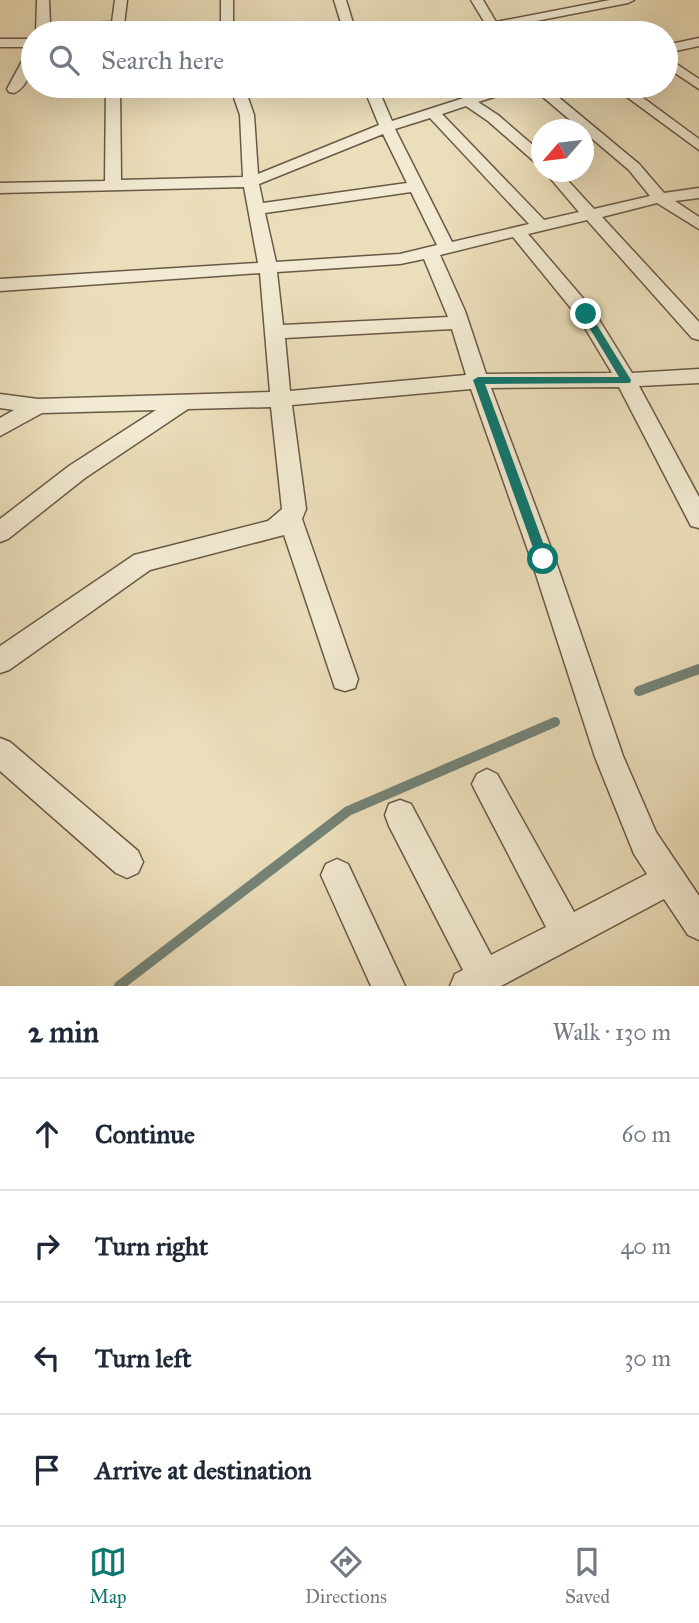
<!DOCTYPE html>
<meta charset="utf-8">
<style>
:root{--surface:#fff;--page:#f6f6f7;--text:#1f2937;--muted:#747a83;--line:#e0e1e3;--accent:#0f766e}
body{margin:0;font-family:"IM FELL Great Primer",serif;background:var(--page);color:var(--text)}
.compass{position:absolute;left:531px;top:119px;width:63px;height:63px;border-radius:50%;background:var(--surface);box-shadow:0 7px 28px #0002;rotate:242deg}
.stop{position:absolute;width:21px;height:21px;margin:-16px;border:5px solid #0f766e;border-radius:50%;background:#fff}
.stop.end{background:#0f766e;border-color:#fff;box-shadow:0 2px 7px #0008}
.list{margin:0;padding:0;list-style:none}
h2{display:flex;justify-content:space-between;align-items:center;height:91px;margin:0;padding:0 28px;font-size:30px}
h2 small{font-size:23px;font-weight:400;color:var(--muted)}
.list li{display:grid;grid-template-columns:46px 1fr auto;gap:21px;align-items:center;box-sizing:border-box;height:112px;padding:0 28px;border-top:2px solid var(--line)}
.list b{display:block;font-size:26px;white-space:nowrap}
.list em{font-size:23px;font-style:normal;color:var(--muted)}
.icon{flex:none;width:38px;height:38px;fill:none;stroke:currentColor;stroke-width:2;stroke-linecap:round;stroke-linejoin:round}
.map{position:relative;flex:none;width:699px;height:986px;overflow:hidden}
.search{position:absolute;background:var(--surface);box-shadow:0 7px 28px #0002;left:21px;right:21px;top:21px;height:77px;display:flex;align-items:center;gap:18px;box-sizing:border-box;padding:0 24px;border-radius:38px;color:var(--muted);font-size:26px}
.sheet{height:539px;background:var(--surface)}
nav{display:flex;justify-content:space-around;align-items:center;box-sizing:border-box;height:98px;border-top:2px solid var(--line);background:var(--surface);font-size:19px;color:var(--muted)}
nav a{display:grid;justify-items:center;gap:4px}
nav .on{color:var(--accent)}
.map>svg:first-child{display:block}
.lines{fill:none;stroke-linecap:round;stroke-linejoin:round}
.stream{stroke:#748377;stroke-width:10}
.minor-casing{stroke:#6a5947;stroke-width:3}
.minor{fill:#f2ead2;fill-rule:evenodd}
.route{fill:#0f766e}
</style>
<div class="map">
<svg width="699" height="986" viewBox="0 0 699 986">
<rect width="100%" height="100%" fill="#ebdeba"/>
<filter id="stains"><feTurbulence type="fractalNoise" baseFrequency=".00286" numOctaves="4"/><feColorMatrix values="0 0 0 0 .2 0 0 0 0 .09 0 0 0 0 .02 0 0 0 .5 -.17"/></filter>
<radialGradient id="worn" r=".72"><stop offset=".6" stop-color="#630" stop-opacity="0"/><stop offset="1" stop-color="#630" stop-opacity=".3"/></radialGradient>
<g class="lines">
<!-- stream -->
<g class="stream">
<polyline points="639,691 699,669"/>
<polyline points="119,986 348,811 555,722"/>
</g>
<defs>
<g id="minor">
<polygon points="37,0 49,0 50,24 112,22 115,0 127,0 123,33 111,33 111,29 36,33"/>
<rect x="221" y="0" width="12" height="33"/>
<polygon points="334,0 346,0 356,33 344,33"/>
<polygon points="471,0 483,0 496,22 610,0 634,0 628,3 500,28 503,33 491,33"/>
<polygon points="699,38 699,46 666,53 666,45"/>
<rect x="0" y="39" width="33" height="8"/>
<path d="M33,48C34,63 29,87 14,93L9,92L7,89L27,52Z"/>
<polygon points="666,57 699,79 699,89 666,67"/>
<path d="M106,86H120L121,180L243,177L240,115L230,86H244L254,115L258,174L379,125L363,86H377L392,121L501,86H521L519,89L478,102L498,115L542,153V165L537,164L488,121L466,106L442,114L544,220L579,212L545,172H560L594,209L650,196L629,170L530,86H545L639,164L664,193L699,188V198L675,201L699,217V229L657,203L602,217L699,322V340L692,338L587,220L528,234L593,310L632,373L699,369V383L639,386L699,497V528L691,526L619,387L491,388L555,559L623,756L656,832L699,896V940L688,935L664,899L501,986H450L455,974L463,970L389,826L385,815L389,804L400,800L411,804L491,955L546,927L477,794L472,784L477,774L487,769L497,774L574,912L647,874L634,854L595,757L531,559L471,389L292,405L306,509L302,519L358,679L355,688L345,691L335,688L284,535L150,570L9,670L0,673V646L134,555L268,521L282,509L271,407L188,409L85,478L8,539L0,542V519L69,466L156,410L42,413L0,436V418L14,410L0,408V394L38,399L270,392L260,273L0,291V279L258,263L244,187L0,193V183L105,181ZM430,118L529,224L452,242L395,129ZM383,134L407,183L263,203L259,184ZM411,192L437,245L400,254L276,262L265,213ZM513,237L579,318L612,373L486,374L465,311L440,255ZM424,259L448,317L283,325L277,272L400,264ZM452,329L466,375L290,391L285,338Z"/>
<polygon points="612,86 627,86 699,139 699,150"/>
<polygon points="0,738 10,742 138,851 143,862 138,873 127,878 116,873 0,771"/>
<polygon points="337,859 348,864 405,986 371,986 321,875 326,864"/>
</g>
</defs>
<!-- minor casing -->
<use href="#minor" class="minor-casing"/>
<!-- minor -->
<use href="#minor" class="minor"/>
</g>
<!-- route -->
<polygon class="route" points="582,312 589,312 631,380 630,383 485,384 549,559 543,564 537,559 473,380 478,377 619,377 581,314"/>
<rect width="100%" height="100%" filter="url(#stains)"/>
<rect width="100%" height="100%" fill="url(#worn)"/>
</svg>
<svg class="compass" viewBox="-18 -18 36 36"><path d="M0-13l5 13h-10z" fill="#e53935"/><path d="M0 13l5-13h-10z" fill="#747a83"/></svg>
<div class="stop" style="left:543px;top:559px"></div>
<div class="stop end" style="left:586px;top:314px"></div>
<div class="search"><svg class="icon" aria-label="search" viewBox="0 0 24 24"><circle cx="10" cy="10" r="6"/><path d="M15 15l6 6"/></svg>Search here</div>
</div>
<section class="sheet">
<h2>2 min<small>Walk · 130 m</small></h2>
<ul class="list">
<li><svg class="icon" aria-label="ahead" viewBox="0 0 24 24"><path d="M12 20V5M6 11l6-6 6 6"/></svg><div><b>Continue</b></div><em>60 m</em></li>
<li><svg class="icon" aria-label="right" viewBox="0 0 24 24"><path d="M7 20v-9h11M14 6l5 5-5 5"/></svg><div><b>Turn right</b></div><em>40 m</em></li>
<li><svg class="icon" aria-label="left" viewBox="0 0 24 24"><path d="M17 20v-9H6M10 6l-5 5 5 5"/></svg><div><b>Turn left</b></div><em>30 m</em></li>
<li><svg class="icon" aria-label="arrive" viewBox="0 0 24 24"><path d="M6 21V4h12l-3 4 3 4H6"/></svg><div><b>Arrive at destination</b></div></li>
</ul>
</section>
<nav>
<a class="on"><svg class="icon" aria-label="map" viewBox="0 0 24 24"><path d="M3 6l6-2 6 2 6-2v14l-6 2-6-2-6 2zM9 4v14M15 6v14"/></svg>Map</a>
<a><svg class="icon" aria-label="directions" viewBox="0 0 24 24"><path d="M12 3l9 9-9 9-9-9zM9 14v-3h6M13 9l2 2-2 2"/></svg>Directions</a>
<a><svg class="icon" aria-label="saved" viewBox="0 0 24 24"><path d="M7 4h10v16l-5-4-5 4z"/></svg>Saved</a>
</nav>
